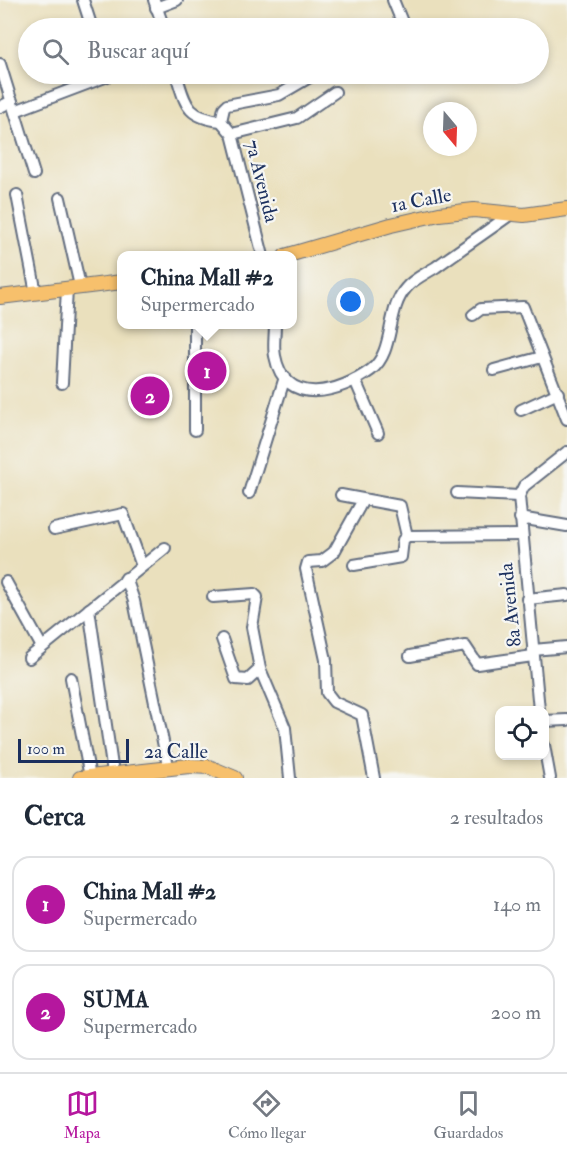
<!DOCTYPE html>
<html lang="es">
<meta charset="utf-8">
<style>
:root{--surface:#fff;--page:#f2f2f3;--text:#1f2937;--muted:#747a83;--line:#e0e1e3;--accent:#b5179e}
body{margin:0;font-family:"IM FELL Double Pica",serif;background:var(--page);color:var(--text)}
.controls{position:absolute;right:18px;bottom:18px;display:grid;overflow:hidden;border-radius:12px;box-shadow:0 3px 9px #0003}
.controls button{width:54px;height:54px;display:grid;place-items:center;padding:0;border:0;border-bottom:2px solid var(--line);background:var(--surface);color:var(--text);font:30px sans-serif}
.compass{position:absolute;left:423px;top:102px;width:54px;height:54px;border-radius:50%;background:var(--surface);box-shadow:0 3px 9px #0003;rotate:161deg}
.scale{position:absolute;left:18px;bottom:15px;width:111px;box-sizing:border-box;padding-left:6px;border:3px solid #1b2f5e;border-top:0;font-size:16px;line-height:21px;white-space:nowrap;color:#1b2f5e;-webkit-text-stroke:4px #f6f6f2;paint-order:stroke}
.you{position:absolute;left:351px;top:302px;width:21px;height:21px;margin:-15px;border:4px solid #fff;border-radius:50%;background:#1a73e8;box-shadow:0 0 0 9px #1a73e833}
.badge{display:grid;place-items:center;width:39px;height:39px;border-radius:50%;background:var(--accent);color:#fff;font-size:20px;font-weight:700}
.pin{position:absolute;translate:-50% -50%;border:3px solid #fff;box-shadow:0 2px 6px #0006}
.popup{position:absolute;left:117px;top:251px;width:180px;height:78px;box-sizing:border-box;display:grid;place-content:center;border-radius:12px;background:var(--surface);filter:drop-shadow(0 2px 4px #0005);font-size:20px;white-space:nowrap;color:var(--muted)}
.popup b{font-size:22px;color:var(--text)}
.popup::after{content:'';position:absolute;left:50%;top:100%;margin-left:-12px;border:12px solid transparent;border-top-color:var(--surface)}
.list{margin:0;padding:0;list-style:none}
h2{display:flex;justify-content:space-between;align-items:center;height:78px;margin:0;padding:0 24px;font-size:26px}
h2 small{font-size:20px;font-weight:400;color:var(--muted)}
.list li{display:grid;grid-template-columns:39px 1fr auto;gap:18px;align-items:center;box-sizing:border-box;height:96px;margin:0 12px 12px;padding:0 12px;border:2px solid var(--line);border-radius:18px}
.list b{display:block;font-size:22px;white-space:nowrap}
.list p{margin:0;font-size:20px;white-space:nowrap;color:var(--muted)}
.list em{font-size:20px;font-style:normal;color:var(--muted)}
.icon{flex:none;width:33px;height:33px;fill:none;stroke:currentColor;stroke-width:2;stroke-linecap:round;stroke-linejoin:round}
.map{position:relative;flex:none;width:567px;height:778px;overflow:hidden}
.search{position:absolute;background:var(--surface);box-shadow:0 3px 9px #0003;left:18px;right:18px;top:18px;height:66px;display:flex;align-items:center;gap:15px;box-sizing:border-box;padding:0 21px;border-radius:33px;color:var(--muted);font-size:22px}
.sheet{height:294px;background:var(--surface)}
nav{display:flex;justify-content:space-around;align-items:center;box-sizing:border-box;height:84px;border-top:2px solid var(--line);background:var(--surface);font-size:16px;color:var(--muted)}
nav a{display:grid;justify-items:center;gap:3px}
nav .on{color:var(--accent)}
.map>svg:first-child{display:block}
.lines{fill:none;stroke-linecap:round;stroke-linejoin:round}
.minor-casing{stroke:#636d7f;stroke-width:14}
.major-casing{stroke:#636d7f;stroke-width:16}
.minor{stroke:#fff;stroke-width:10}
.major{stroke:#f7c06c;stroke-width:14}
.labels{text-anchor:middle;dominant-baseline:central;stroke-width:4.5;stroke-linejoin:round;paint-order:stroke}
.street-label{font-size:20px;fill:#1b2f5e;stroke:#f6f6f2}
</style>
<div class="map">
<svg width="567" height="778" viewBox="0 0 567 778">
<rect width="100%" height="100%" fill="#f6f6f2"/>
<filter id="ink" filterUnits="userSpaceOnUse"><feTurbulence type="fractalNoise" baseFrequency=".0167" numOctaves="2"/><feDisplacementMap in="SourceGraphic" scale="12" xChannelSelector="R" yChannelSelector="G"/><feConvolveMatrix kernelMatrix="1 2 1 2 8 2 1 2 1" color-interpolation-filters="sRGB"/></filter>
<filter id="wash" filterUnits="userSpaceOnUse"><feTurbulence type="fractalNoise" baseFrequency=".008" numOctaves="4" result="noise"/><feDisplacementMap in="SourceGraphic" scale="24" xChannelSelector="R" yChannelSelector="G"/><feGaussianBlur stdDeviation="1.35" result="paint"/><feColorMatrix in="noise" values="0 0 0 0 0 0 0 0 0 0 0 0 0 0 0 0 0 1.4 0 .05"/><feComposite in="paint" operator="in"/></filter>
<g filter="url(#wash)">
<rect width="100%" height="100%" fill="#eae0bd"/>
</g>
<g filter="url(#ink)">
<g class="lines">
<defs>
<g id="minor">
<polyline points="83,0 92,28"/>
<polyline points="154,0 164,28"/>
<polyline points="393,0 402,22 401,28"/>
<polyline points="156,8 177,0"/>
<polyline points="0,64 34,174"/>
<path d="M176,74C186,105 186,117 221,121L232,134L263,256"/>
<polyline points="0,107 12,101"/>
<polyline points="15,111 113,74"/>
<polyline points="221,121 224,108 227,105 279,95 315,74"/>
<polyline points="232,134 297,118 335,92"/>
<polyline points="17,195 36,293"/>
<polyline points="60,198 80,286"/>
<polyline points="473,315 481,309 523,307 567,419"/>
<path d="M275,324C275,335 273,347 275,356C285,409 341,392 371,370C395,352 386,310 406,288C413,279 427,273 436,267C461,249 486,232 511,214"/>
<polyline points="494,370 542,357"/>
<polyline points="355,380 378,433"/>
<polyline points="62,383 67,289"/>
<polyline points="521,410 558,393"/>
<polyline points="195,430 195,324"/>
<polyline points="249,493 285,377"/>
<polyline points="457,493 519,496"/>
<polyline points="341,495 400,506 407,536"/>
<polyline points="519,496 539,710"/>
<polyline points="519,496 524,486 567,452"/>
<polyline points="363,500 334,552 322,561 308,562 306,569 326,660 327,693 334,702 362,715 374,778"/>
<polyline points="520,518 567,526"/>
<polyline points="54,529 123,514 142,566"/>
<polyline points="354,565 401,557 403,540 407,536 522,535"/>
<polyline points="126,578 134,601 168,766"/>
<polyline points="6,582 42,647"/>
<polyline points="213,597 254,594 257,597 252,627 260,669 248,680 236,679 222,639"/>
<polyline points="527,599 567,595"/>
<polyline points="89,609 113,773"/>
<polyline points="533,650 567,647"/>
<polyline points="410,656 465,646 477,664 533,656"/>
<polyline points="29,658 165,548"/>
<polyline points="260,669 285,728 290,778"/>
<polyline points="71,678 90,777"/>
<polyline points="544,721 567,720"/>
<polyline points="544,745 550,778"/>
</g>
<g id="major">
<polyline points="285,256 391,225 439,214 474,210 524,215 567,209"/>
<polyline points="0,297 122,282"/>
<polyline points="80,778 189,766 209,767 235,778"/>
</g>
</defs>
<!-- minor casing -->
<use href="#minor" class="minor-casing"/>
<!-- major casing -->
<use href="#major" class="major-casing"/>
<!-- minor -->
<use href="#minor" class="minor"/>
<!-- major -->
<use href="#major" class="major"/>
</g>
</g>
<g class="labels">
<!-- street labels -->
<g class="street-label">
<text transform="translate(262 181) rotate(76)">7a Avenida</text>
<text transform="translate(421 200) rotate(-11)">1a Calle</text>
<text transform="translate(510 605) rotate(-96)">8a Avenida</text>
<text x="176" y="751">2a Calle</text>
</g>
</g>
</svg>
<div class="controls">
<button><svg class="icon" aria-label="locate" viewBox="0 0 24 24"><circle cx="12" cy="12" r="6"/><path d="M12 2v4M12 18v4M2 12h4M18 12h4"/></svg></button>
</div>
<svg class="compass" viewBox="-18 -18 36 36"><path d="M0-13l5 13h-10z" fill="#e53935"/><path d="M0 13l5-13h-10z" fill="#747a83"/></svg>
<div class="scale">100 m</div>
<div class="you"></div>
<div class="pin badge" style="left:207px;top:371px">1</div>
<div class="popup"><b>China Mall #2</b>Supermercado</div>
<div class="pin badge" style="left:150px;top:396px">2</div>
<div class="search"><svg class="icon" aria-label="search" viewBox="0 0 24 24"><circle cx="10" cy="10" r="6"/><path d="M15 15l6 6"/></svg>Buscar aquí</div>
</div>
<section class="sheet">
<h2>Cerca<small>2 resultados</small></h2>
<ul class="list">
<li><span class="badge">1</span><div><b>China Mall #2</b><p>Supermercado</p></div><em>140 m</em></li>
<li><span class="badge">2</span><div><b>SUMA</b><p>Supermercado</p></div><em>200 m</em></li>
</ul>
</section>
<nav>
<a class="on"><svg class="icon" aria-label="map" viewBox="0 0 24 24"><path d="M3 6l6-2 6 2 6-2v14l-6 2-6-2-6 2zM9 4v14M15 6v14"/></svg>Mapa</a>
<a><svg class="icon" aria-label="directions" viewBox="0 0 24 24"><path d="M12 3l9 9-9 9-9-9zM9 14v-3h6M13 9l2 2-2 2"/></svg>Cómo llegar</a>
<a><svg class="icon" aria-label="saved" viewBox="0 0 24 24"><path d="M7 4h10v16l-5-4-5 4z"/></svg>Guardados</a>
</nav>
